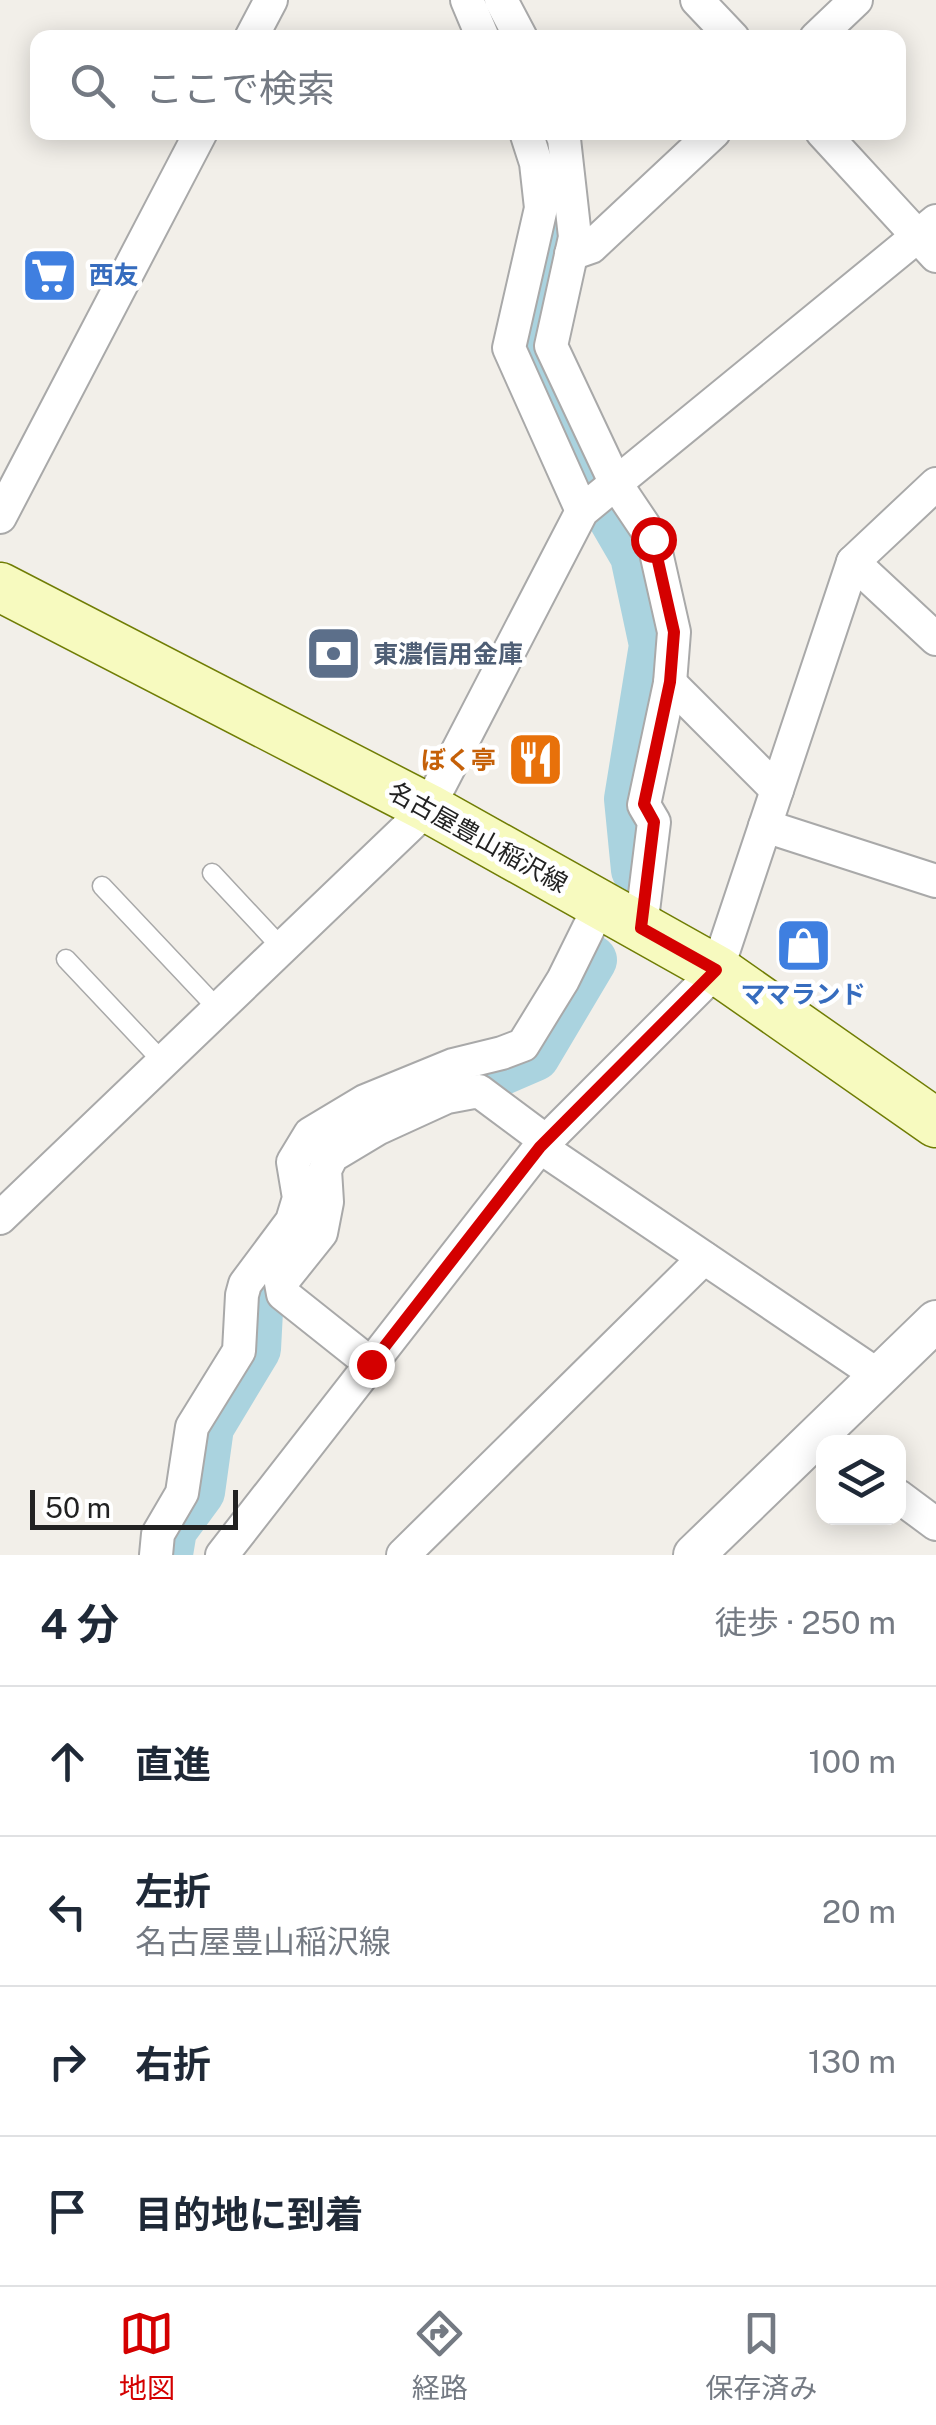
<!DOCTYPE html>
<html lang="ja">
<meta charset="utf-8">
<style>
:root{--surface:#fff;--page:#f6f6f7;--text:#1f2937;--muted:#747a83;--line:#e0e1e3;--accent:#d40000}
body{margin:0;font-family:"Public Sans","Noto Sans JP",sans-serif;background:var(--page);color:var(--text)}
.controls{position:absolute;right:30px;bottom:30px;display:grid;overflow:hidden;border-radius:20px;box-shadow:0 5px 25px #0003}
.controls button{width:90px;height:90px;display:grid;place-items:center;padding:0;border:0;border-bottom:2px solid var(--line);background:var(--surface);color:var(--text);font:50px sans-serif}
.scale{position:absolute;left:30px;bottom:25px;width:208px;box-sizing:border-box;padding-left:10px;border:5px solid #222;border-top:0;font-size:28px;line-height:35px;white-space:nowrap;color:#222;-webkit-text-stroke:8px #fff;paint-order:stroke}
.stop{position:absolute;width:30px;height:30px;margin:-22px;border:8px solid #d40000;border-radius:50%;background:#fff}
.stop.end{background:#d40000;border-color:#fff;box-shadow:0 2px 10px #0008}
.list{margin:0;padding:0;list-style:none}
h2{display:flex;justify-content:space-between;align-items:center;height:130px;margin:0;padding:0 40px;font-size:42px}
h2 small{font-size:32px;font-weight:400;color:var(--muted)}
.list li{display:grid;grid-template-columns:65px 1fr auto;gap:30px;align-items:center;box-sizing:border-box;height:150px;padding:0 40px;border-top:2px solid var(--line)}
.list b{display:block;font-size:38px;white-space:nowrap}
.list p{margin:0;font-size:32px;white-space:nowrap;color:var(--muted)}
.list em{font-size:32px;font-style:normal;color:var(--muted)}
.icon{flex:none;width:55px;height:55px;fill:none;stroke:currentColor;stroke-width:2;stroke-linecap:round;stroke-linejoin:round}
.map{position:relative;flex:none;width:936px;height:1555px;overflow:hidden}
.search{position:absolute;background:var(--surface);box-shadow:0 5px 25px #0003;left:30px;right:30px;top:30px;height:110px;display:flex;align-items:center;gap:25px;box-sizing:border-box;padding:0 35px;border-radius:20px;color:var(--muted);font-size:38px}
.sheet{height:730px;background:var(--surface)}
nav{display:flex;justify-content:space-around;align-items:center;box-sizing:border-box;height:140px;border-top:2px solid var(--line);background:var(--surface);font-size:28px;color:var(--muted)}
nav a{display:grid;justify-items:center;gap:5px}
nav .on{color:var(--accent)}
.map>svg:first-child{display:block}
.lines{fill:none;stroke-linecap:round;stroke-linejoin:round}
.river{stroke:#aad3df;stroke-width:50}
.service-casing{stroke:#a9a9a9;stroke-width:21}
.minor-casing{stroke:#a9a9a9;stroke-width:36}
.tertiary-casing{stroke:#a9a9a9;stroke-width:44}
.secondary-casing{stroke:#707d05;stroke-width:51}
.service{stroke:#fff;stroke-width:18}
.minor{stroke:#fff;stroke-width:32}
.tertiary{stroke:#fff;stroke-width:40}
.secondary{stroke:#f7fabf;stroke-width:48}
.route{stroke:#d40000;stroke-width:12}
.labels{text-anchor:middle;dominant-baseline:central;stroke-width:9;stroke-linejoin:round;paint-order:stroke}
.shop-label{font-size:25px;font-weight:bold;fill:#366cbe;stroke:#fff;text-anchor:start}
.service-label{font-size:25px;font-weight:bold;fill:#4e5e75;stroke:#fff;text-anchor:start}
.food-label{font-size:25px;font-weight:bold;fill:#c56008;stroke:#fff;text-anchor:end}
.street-label{font-size:25px;fill:#222;stroke:#fff}
</style>
<div class="map">
<svg width="936" height="1555" viewBox="0 0 936 1555">
<rect width="100%" height="100%" fill="#f2efe9"/>
<g class="lines">
<!-- river -->
<g class="river">
<polyline points="484,0 502,38"/>
<polyline points="543,132 548,144 556,210 530,350 581,463 635,556 654,645 629,799 636,870"/>
<polyline points="418,1091 438,1081 496,1073 535,1056 592,960"/>
<polyline points="168,1554 172,1530 200,1492 209,1427 256,1349 259,1292 297,1240"/>
</g>
<defs>
<g id="service">
<polyline points="212,873 282,948"/>
<polyline points="102,886 218,1009"/>
<polyline points="66,959 163,1062"/>
</g>
<g id="minor">
<polyline points="467,0 483,38"/>
<polyline points="501,0 521,38"/>
<polyline points="697,0 733,38"/>
<polyline points="251,38 271,0"/>
<polyline points="816,38 856,0"/>
<polyline points="526,132 536,163 541,208 509,348 582,511"/>
<polyline points="561,132 564,139 575,237 551,346 616,484 653,539 674,632 670,683 644,805 654,822 641,927"/>
<polyline points="822,132 936,256"/>
<polyline points="571,254 591,247 714,132"/>
<polyline points="0,517 201,132"/>
<polyline points="853,562 936,639"/>
<polyline points="670,683 777,790"/>
<polyline points="765,826 936,881"/>
<polyline points="540,1147 879,1376"/>
<polyline points="0,1218 428,808 582,511 936,221"/>
<polyline points="371,1364 283,1294 281,1283 321,1233 327,1202 325,1170 332,1156 377,1129 447,1097 479,1091 546,1141"/>
<polyline points="898,1496 936,1524"/>
<polyline points="156,1555 158,1534 182,1493 192,1427 239,1351 242,1295 245,1284 292,1221 299,1198 293,1162 310,1134 365,1101 453,1065 502,1053 523,1045 563,980 600,905"/>
<polyline points="222,1555 540,1147 717,970 853,562 936,484"/>
<polyline points="403,1555 704,1258"/>
</g>
<polyline id="tertiary" points="694,1555 936,1321"/>
<polyline id="secondary" points="0,587 428,808 717,970 936,1123"/>
</defs>
<!-- service casing -->
<use href="#service" class="service-casing"/>
<!-- minor casing -->
<use href="#minor" class="minor-casing"/>
<!-- tertiary casing -->
<use href="#tertiary" class="tertiary-casing"/>
<!-- secondary casing -->
<use href="#secondary" class="secondary-casing"/>
<!-- service -->
<use href="#service" class="service"/>
<!-- minor -->
<use href="#minor" class="minor"/>
<!-- tertiary -->
<use href="#tertiary" class="tertiary"/>
<!-- secondary -->
<use href="#secondary" class="secondary"/>
</g>
<g class="lines">
<!-- route -->
<polyline class="route" points="371,1364 540,1147 716,970 641,928 654,822 644,804 670,682 674,632 653,539"/>
</g>
<!-- icons -->
<defs>
<symbol id="supermarket-square" viewBox="-11 -11 22 22"><rect x="-9" y="-9" width="18" height="18" rx="4" fill="#3f7fe0" stroke="#fff"/><path d="M-6-5.5h2.5l.6 2H6L4.5 2H-2.5L-4.4-4H-6ZM-1.5 3.2a1.3 1.3 0 1 0 .1 0ZM3 3.2a1.3 1.3 0 1 0 .1 0Z" fill="#fff"/></symbol>
<symbol id="bank-square" viewBox="-11 -11 22 22"><rect x="-9" y="-9" width="18" height="18" rx="4" fill="#5c6f8a" stroke="#fff"/><path d="M-6-4H6V4H-6ZM0-2.3a2.3 2.3 0 1 0 0 4.6a2.3 2.3 0 1 0 0-4.6Z" fill="#fff"/></symbol>
<symbol id="restaurant-square" viewBox="-11 -11 22 22"><rect x="-9" y="-9" width="18" height="18" rx="4" fill="#e8710a" stroke="#fff"/><path d="M-5-6h1v4h1v-4h1v4h1v-4h1v5L-1.5 .5V6h-2V.5L-5-1ZM5-6V6H3V1.5H1.5Q1.5-4 5-6Z" fill="#fff"/></symbol>
<symbol id="shop-square" viewBox="-11 -11 22 22"><rect x="-9" y="-9" width="18" height="18" rx="4" fill="#3f7fe0" stroke="#fff"/><path d="M-5-2.5h2.3a2.7 3.5 0 0 1 5.4 0H5L5.5 6h-11ZM-1.5-2.5h3a1.5 2.3 0 0 0-3 0Z" fill="#fff"/></symbol>
</defs>
<g fill-rule="evenodd">
<use href="#supermarket-square" x="18" y="244" width="63" height="63"/>
<use href="#bank-square" x="302" y="622" width="63" height="63"/>
<use href="#restaurant-square" x="504" y="728" width="63" height="63"/>
<use href="#shop-square" x="772" y="914" width="63" height="63"/>
</g>
<g class="labels">
<!-- shop labels -->
<g class="shop-label">
<text x="89" y="275">西友</text>
<text x="803" y="994" text-anchor="middle">ママランド</text>
</g>
<!-- service labels -->
<g class="service-label">
<text x="373" y="654">東濃信用金庫</text>
</g>
<!-- food labels -->
<g class="food-label">
<text x="496" y="760">ぼく亭</text>
</g>
<!-- street labels -->
<g class="street-label">
<text transform="translate(478 837) rotate(29)">名古屋豊山稲沢線</text>
</g>
</g>
</svg>
<div class="controls">
<button><svg class="icon" aria-label="layers" viewBox="0 0 24 24"><path d="M12 4l9 5-9 5-9-5zM3 14l9 5 9-5"/></svg></button>
</div>
<div class="scale">50 m</div>
<div class="stop" style="left:653px;top:539px"></div>
<div class="stop end" style="left:371px;top:1364px"></div>
<div class="search"><svg class="icon" aria-label="search" viewBox="0 0 24 24"><circle cx="10" cy="10" r="6"/><path d="M15 15l6 6"/></svg>ここで検索</div>
</div>
<section class="sheet">
<h2>4 分<small>徒歩 · 250 m</small></h2>
<ul class="list">
<li><svg class="icon" aria-label="ahead" viewBox="0 0 24 24"><path d="M12 20V5M6 11l6-6 6 6"/></svg><div><b>直進</b></div><em>100 m</em></li>
<li><svg class="icon" aria-label="left" viewBox="0 0 24 24"><path d="M17 20v-9H6M10 6l-5 5 5 5"/></svg><div><b>左折</b><p>名古屋豊山稲沢線</p></div><em>20 m</em></li>
<li><svg class="icon" aria-label="right" viewBox="0 0 24 24"><path d="M7 20v-9h11M14 6l5 5-5 5"/></svg><div><b>右折</b></div><em>130 m</em></li>
<li><svg class="icon" aria-label="arrive" viewBox="0 0 24 24"><path d="M6 21V4h12l-3 4 3 4H6"/></svg><div><b>目的地に到着</b></div></li>
</ul>
</section>
<nav>
<a class="on"><svg class="icon" aria-label="map" viewBox="0 0 24 24"><path d="M3 6l6-2 6 2 6-2v14l-6 2-6-2-6 2zM9 4v14M15 6v14"/></svg>地図</a>
<a><svg class="icon" aria-label="directions" viewBox="0 0 24 24"><path d="M12 3l9 9-9 9-9-9zM9 14v-3h6M13 9l2 2-2 2"/></svg>経路</a>
<a><svg class="icon" aria-label="saved" viewBox="0 0 24 24"><path d="M7 4h10v16l-5-4-5 4z"/></svg>保存済み</a>
</nav>
